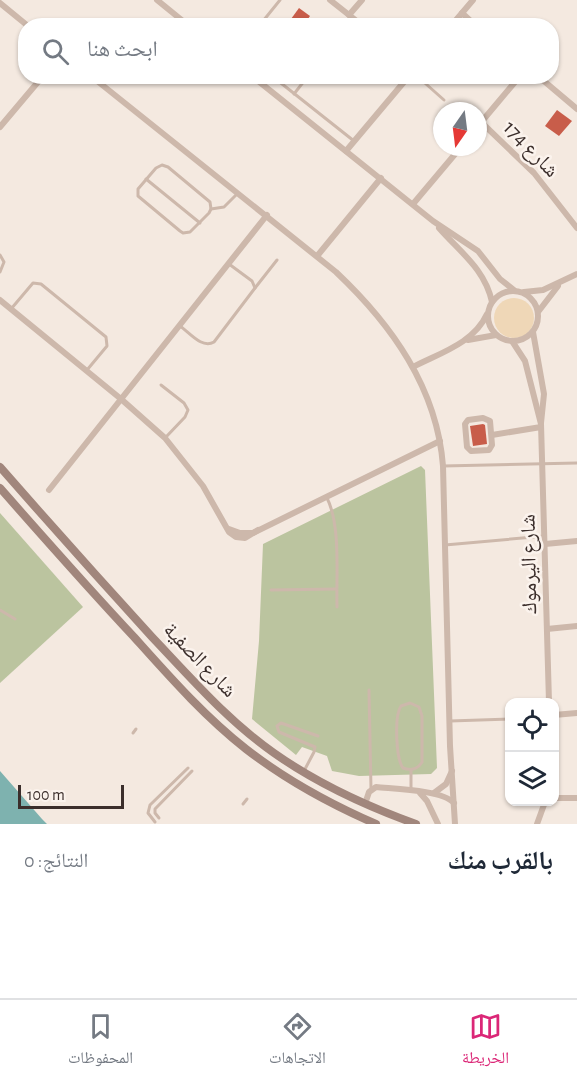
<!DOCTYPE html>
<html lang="ar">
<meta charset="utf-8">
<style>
:root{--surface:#fff;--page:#f2f2f3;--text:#1f2937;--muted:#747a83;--line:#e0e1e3;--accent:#db2777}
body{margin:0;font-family:"Alegreya Sans","Noto Naskh Arabic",sans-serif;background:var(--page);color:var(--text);direction:rtl}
.controls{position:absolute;right:18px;bottom:18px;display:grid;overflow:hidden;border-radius:12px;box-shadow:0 2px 4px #0004}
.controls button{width:54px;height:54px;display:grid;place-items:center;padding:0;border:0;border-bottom:2px solid var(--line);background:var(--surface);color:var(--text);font:30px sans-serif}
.compass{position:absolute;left:433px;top:102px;width:54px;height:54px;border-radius:50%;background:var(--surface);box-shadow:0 2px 4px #0004;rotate:194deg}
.scale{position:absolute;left:18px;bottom:15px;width:106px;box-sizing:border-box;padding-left:6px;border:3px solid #3b2e2b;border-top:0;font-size:16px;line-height:21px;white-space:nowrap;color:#3b2e2b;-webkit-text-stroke:4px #fbf3ed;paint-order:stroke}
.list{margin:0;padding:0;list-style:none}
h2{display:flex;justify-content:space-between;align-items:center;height:78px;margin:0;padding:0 24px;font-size:26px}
h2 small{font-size:20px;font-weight:400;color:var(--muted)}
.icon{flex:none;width:33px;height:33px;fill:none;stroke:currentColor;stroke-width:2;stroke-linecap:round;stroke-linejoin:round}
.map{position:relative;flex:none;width:577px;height:824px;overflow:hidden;direction:ltr}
.search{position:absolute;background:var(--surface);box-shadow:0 2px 4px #0004;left:18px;right:18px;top:18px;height:66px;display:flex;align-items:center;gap:15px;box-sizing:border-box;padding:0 21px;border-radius:24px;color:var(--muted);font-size:22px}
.sheet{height:174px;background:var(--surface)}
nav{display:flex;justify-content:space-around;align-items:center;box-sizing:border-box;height:84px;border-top:2px solid var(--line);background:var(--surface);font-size:16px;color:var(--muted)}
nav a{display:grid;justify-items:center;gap:3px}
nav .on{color:var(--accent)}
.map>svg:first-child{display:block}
.green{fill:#bbc49f}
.sand{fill:#efd7b7}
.water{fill:#7eb2af}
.building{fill:#c85d4a}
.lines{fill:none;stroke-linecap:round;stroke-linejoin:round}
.service{stroke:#cdb8ab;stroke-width:3}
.minor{stroke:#cdb8ab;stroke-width:6}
.secondary{stroke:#a1867c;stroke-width:8}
.labels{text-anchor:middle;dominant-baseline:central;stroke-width:5;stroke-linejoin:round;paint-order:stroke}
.street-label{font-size:21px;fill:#3b2e2b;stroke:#fbf3ed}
</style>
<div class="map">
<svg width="577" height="824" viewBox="0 0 577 824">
<rect width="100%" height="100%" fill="#f4e9e0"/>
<!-- green -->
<g class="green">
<polygon points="421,466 425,470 437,768 431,774 359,776 332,771 327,756 302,747 296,755 252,719 259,641 263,544"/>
<polygon points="0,513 83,607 0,683"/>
</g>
<!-- sand -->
<circle class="sand" cx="514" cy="318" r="20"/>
<!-- water -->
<polygon class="water" points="0,771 42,819 47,824 0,824"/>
<!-- building -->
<g class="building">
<polygon points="299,8 310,16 303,26 299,26 291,19"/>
<polygon points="557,110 572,121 559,136 545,126"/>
<polygon points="483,424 485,425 487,444 473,446 470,426"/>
</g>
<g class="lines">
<!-- service -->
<g class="service">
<polyline points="259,26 280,0"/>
<polyline points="272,76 354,141"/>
<polyline points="417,76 444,100"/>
<polyline points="294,94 308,76"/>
<polygon points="162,165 168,167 210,202 211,209 209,213 190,232 183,233 180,231 138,196 138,189 156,168"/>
<polyline points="146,179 200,223"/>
<polyline points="211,209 224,207 237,194"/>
<polyline points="0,255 4,262 0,272"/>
<polyline points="255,288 277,260"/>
<polyline points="11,309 33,283 41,284 106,337 107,346 87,370"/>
<path d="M180,326C190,333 202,349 214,342L255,288L252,281L229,264"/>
<polyline points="161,385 184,403 188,410 185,417 166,437"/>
<polyline points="443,466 577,463"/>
<path d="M327,498C341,526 336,575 337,607"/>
<polyline points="445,545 545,536"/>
<polyline points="271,590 336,589"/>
<polyline points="0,610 15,619"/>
<polyline points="369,690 371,789"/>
<path d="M410,703L419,707L422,716V762C418,769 411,771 403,768C396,759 394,716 401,706Z"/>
<polyline points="450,721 510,719"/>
<polyline points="133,733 136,729"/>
<polyline points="304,771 314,752 315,747 279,732 277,726 281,723 318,736"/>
<polyline points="411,789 411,770"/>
<polyline points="243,804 247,799"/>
<polyline points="159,818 155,813 155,809 192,771"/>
<polyline points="155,822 148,813 150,805 188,768"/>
</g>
<!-- minor -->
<g class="minor">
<polyline points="157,0 189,26"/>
<polyline points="330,0 363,26"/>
<polyline points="0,3 28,26"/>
<polyline points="462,13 476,26"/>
<polyline points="349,15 362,0"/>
<polyline points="451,26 473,0"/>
<path d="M91,76L336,272C392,325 437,388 443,466L450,746L455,824"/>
<polyline points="252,76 433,221 478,251 500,279 514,290"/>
<polyline points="538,76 577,109"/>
<polyline points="481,122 534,173 577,228"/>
<polyline points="478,126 520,76"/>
<polyline points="0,127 43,76"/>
<polyline points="346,151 409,76"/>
<polyline points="413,204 461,147"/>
<path d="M439,228C460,252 485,269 492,302"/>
<polyline points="318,255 381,178"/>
<circle cx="513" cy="316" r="25"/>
<polyline points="524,292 543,290 577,274"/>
<polyline points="0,300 121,399 165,438 203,486 229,532 236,537 245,538 258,530"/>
<polyline points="538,312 558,286"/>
<polyline points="533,332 544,394 541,423"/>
<polyline points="468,340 496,335"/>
<polyline points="512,341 525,361 541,424 549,702"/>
<path d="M413,367C440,353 474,343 487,314"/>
<polygon points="483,418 490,421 492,445 489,450 471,451 467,447 465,424 468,420"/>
<polyline points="492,435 541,427"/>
<polyline points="49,490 267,215"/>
<polyline points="229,529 240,533 253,533 440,441"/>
<polyline points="545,544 577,541"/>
<polyline points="547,629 577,626"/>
<polyline points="554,715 577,713"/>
<polyline points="420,793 427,801 438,824"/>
<polyline points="434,793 446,784 452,771"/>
<polyline points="554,798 577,798"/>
<path d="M365,804L369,792L376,787C395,789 442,790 454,803"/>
<polyline points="537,824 545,802"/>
</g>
<!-- secondary -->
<g class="secondary">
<path d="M0,467C50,524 101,581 152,637C191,678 227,720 274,753C318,784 366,806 416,824"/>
<path d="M0,488C44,538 88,588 134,637C169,676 204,716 246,749C286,780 330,804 376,824"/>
</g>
</g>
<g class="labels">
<!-- street labels -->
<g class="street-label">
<text transform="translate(531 149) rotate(46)">شارع 174</text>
<text transform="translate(529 564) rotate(-91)">شارع اليرموك</text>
<text transform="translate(200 660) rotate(46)">شارع الصفية</text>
</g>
</g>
</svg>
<div class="controls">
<button><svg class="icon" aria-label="locate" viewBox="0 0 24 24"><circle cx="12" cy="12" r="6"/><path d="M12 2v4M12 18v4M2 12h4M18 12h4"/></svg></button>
<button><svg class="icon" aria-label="layers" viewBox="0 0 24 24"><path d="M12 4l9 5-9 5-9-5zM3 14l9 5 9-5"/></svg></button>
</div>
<svg class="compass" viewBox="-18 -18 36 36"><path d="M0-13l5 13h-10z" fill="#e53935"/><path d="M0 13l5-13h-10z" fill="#747a83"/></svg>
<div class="scale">100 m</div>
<div class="search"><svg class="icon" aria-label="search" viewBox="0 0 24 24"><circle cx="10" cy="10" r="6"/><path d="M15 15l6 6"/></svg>ابحث هنا</div>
</div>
<section class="sheet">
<h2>بالقرب منك<small>النتائج: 0</small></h2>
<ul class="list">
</ul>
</section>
<nav>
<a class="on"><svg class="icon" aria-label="map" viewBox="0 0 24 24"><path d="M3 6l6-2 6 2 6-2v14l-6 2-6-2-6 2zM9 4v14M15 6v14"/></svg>الخريطة</a>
<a><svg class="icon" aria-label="directions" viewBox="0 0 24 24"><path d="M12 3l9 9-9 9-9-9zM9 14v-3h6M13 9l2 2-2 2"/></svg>الاتجاهات</a>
<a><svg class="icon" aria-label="saved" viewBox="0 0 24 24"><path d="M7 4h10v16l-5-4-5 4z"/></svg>المحفوظات</a>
</nav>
